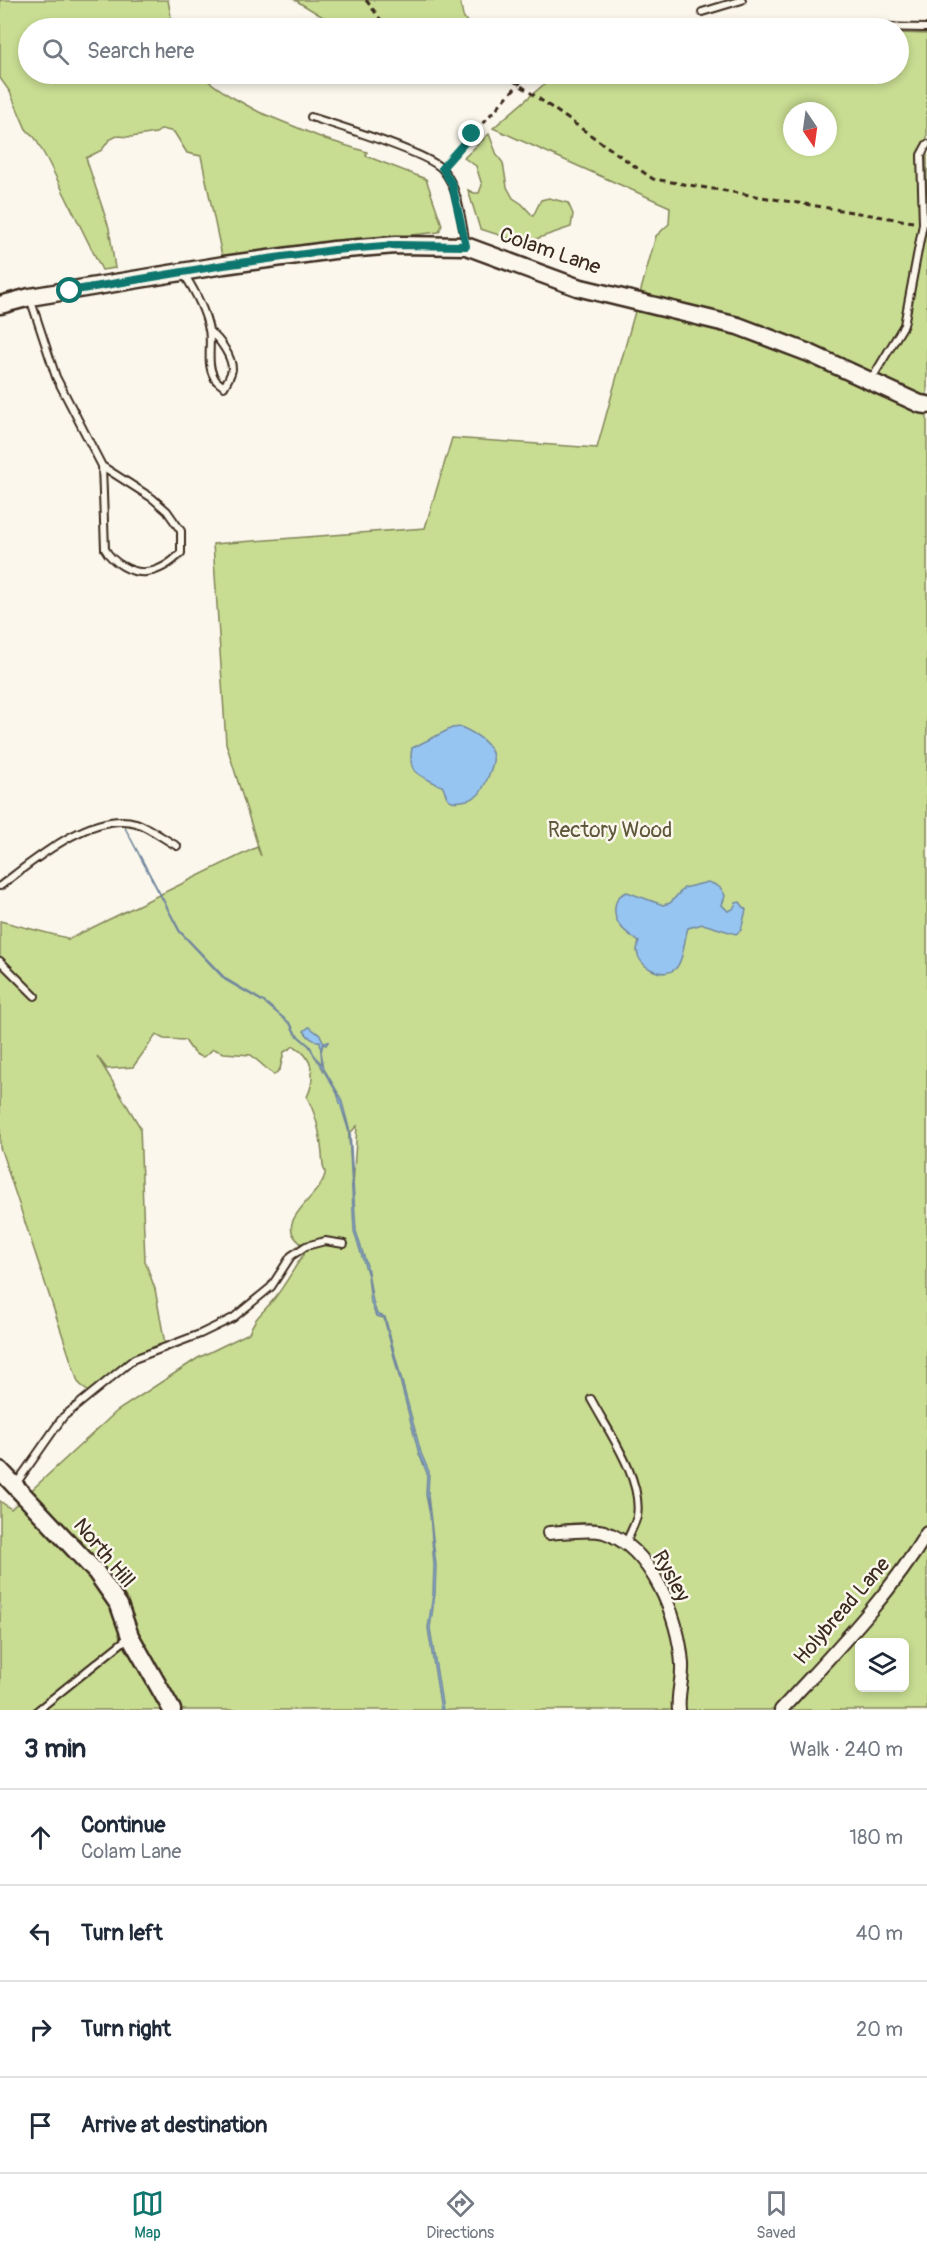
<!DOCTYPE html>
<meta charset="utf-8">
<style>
:root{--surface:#fff;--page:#f6f6f7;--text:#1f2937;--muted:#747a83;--line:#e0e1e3;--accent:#0f766e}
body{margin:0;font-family:Pangolin,sans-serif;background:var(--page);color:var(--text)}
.controls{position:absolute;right:18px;bottom:18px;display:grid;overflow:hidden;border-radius:9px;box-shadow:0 3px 9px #0003}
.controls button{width:54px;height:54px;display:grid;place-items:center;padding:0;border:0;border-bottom:2px solid var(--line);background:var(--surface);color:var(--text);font:30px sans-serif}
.compass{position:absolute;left:783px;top:102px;width:54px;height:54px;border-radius:50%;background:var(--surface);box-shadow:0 3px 9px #0003;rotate:167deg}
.stop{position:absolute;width:18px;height:18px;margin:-14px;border:4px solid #0f766e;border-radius:50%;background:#fff}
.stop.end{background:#0f766e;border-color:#fff;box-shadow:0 2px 6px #0008}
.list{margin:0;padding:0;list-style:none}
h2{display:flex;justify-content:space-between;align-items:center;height:78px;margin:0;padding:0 24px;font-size:26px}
h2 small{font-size:20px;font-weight:400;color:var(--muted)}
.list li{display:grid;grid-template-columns:39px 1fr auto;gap:18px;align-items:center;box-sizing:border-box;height:96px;padding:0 24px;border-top:2px solid var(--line)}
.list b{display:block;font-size:22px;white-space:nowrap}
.list p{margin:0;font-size:20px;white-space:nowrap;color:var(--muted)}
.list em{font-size:20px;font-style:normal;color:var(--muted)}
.icon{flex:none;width:33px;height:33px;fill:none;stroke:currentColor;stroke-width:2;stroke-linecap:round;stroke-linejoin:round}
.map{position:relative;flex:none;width:927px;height:1710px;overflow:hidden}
.search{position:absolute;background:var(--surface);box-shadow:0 3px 9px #0003;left:18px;right:18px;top:18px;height:66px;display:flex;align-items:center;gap:15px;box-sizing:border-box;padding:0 21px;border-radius:33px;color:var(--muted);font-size:22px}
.sheet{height:462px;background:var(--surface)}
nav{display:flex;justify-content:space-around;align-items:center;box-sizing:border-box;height:84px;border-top:2px solid var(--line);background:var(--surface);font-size:16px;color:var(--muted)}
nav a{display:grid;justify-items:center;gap:3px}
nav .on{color:var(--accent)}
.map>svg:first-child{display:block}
.green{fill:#c8dd92;stroke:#828458;stroke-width:1.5;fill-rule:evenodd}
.water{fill:#97c5f1;stroke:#72879d;stroke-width:1.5}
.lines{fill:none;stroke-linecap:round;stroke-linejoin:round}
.lane-casing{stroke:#3b2a1e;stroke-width:10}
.street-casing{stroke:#3b2a1e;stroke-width:16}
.secondary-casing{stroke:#3b2a1e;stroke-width:21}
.path{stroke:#3b2a1e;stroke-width:3;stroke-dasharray:6 4.5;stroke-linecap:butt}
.lane{stroke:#fbf7ec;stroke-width:6}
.street{stroke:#fbf7ec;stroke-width:12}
.secondary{stroke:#fbf7ec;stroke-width:16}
.route{stroke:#0f766e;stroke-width:8}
.labels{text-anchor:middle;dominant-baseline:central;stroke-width:5;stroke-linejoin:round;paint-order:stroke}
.street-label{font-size:21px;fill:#3b2a1e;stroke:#fbf7ec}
.park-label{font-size:21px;fill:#5e573b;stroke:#fbf7ec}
</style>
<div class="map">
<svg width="927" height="1710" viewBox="0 0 927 1710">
<rect width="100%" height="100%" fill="#fbf7ec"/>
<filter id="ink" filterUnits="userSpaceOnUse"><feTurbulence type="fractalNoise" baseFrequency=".0167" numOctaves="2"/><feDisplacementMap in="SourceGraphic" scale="12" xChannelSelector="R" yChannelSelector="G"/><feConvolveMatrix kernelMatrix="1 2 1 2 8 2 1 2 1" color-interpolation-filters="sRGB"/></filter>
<g filter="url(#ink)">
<!-- green -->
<g class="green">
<polygon points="0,0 168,0 173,28 28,28 28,74 198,74 230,96 259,112 325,139 367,152 366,156 426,179 442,225 439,232 222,256 201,156 187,153 174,132 162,129 156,133 131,137 117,136 109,140 102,150 86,158 109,228 115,268 102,270 48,161 35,138 26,129 10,92 0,78"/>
<polygon points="295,0 460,0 463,16 471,28 341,28"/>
<path d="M899,33L927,34V1710H0V1501L11,1509L117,1411L198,1358L249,1333C256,1315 263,1313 274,1299C286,1284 295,1266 306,1251V1247C266,1223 320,1199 325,1174C326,1170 323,1170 323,1165C321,1140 319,1121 307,1097C316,1078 314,1057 294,1046L284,1052L280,1069L274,1075L251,1055L224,1053L213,1049C210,1051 208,1055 205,1056C197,1060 188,1045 185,1040L164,1039L156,1035L133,1067L107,1069L97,1056L140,1127L145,1261L155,1289L165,1344L127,1363L90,1394L78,1382L0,1147V921L67,938V940L257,847L261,856L226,743L213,544L425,528L452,438L597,448L656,236L669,224L670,207L493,128L556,74H898ZM792,111H828V147H792ZM348,1125L350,1133L357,1126L353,1186ZM860,1642H904V1688H860Z"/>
<polygon points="489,134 497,155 503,163 507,187 513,198 522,204 533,216 541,200 549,198 568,203 573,214 571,227 530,241 515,240 480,229 468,190 474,193 479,193 482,185 476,166 464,158"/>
</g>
<!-- water -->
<g class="water">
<path d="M461,727C474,733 491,742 493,757C495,763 483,791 478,795C474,799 458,803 452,801C445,799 446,791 442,786C441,786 434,783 433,782C415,774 408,770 412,748L452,728Z"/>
<path d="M123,824L180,931L226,979L265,1002L291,1024L296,1034L310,1046L315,1057L322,1064L320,1041C314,1042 308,1037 304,1031L309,1027L320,1035L324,1043L328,1042L326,1045L323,1044L321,1052L324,1069L341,1098L350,1132L356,1231L367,1266L373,1302L377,1314L385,1317L421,1453L429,1472L428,1495L436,1565L435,1594L430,1628L443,1710H441L428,1628L433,1594L434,1565L430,1515L426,1495L427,1473L419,1454L384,1318L376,1316L371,1303L368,1276L354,1231L349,1132L337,1093L309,1046L295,1034L290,1024L265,1003L225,980L179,931Z"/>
<path d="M708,882C717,885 722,887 725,896L722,905L728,911L733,909L736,903L740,902L746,910L741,930L736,934L703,924L688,928C684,938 684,961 675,969C661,979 639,967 637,951C637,948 638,945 639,942C626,932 613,925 615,907C616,899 619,895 627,892L663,905L670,903L684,888Z"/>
</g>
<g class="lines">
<defs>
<g id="lane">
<polyline points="702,12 742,0"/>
<polyline points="789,28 813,26 927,28"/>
<path d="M311,117C336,125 431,154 443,170C459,189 461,220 466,244"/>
<path d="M184,274C195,291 205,310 209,330C212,344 206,364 214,377C215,381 221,384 224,387C227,381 231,376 232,369C232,357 220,339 210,332"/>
<path d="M30,298L56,377L102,466L152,498L167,511L181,531V553C172,562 160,571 146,572C132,574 112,562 105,549L102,466"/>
<polyline points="871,380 904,325 923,224 921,155 927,144"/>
<path d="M0,886C33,861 93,810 136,823C150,828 164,839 177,846"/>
<polyline points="0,961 35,996"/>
<path d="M591,1399C608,1431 643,1479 637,1516C635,1525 629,1534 626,1543"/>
<polyline points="16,1484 63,1417 134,1359 200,1334 233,1318 271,1287 291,1256 306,1246 325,1241 344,1244"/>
<polyline points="38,1710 129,1637"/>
</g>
<g id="street">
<path d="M549,1533C563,1532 591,1528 604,1532C652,1548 679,1618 682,1664C683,1679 677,1695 679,1710"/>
<path d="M781,1710C832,1654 887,1599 927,1533"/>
</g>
<g id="secondary">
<polyline points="0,305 30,297 224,265 334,250 396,245 466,246 577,287 738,326 809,353 920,404 927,405"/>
<polyline points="0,1470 96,1572 119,1605 130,1636 172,1710"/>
</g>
</defs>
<!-- lane casing -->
<use href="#lane" class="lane-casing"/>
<!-- street casing -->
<use href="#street" class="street-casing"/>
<!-- secondary casing -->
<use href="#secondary" class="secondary-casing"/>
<!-- path -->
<g class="path">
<polyline points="366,0 387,28"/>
<polyline points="504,74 653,179 913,222"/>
<path d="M519,74C539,77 565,81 585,74"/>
<polyline points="447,162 527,75"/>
</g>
<!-- lane -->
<use href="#lane" class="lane"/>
<!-- street -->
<use href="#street" class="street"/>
<!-- secondary -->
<use href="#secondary" class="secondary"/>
</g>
</g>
<g class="lines" filter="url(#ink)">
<!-- route -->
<polyline class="route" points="70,291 224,265 334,250 396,245 466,246 452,184 442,168 472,134"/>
</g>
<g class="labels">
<!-- street labels -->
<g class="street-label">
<text transform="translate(550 251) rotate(19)">Colam Lane</text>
<text transform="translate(104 1553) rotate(50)">North Hill</text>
<text transform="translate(671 1576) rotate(61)">Rysley</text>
<text transform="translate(842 1611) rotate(-49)">Holybread Lane</text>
</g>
<!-- park labels -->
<g class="park-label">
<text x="610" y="830">Rectory Wood</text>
</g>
</g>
</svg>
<div class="controls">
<button><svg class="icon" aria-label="layers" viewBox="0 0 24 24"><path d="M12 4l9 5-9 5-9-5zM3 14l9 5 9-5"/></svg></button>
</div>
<svg class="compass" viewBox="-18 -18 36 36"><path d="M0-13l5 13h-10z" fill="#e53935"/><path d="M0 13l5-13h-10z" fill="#747a83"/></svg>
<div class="stop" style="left:70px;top:291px"></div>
<div class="stop end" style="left:472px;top:134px"></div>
<div class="search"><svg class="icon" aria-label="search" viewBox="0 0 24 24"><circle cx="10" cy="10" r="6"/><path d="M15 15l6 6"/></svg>Search here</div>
</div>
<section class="sheet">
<h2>3 min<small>Walk · 240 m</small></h2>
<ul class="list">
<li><svg class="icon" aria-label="ahead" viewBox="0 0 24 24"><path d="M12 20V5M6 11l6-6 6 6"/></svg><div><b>Continue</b><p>Colam Lane</p></div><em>180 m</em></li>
<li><svg class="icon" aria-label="left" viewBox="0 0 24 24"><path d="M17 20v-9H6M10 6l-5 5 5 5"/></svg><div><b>Turn left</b></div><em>40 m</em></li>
<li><svg class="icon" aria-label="right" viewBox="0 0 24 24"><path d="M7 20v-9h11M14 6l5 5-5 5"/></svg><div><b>Turn right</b></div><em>20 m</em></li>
<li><svg class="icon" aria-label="arrive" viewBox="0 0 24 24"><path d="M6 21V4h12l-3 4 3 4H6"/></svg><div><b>Arrive at destination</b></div></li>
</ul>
</section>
<nav>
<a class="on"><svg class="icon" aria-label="map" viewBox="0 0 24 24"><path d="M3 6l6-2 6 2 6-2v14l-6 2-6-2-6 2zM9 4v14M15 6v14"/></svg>Map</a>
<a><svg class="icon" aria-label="directions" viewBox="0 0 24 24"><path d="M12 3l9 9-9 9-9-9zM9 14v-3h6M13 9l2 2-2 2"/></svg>Directions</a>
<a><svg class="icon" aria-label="saved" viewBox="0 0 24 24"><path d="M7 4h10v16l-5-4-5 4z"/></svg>Saved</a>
</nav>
